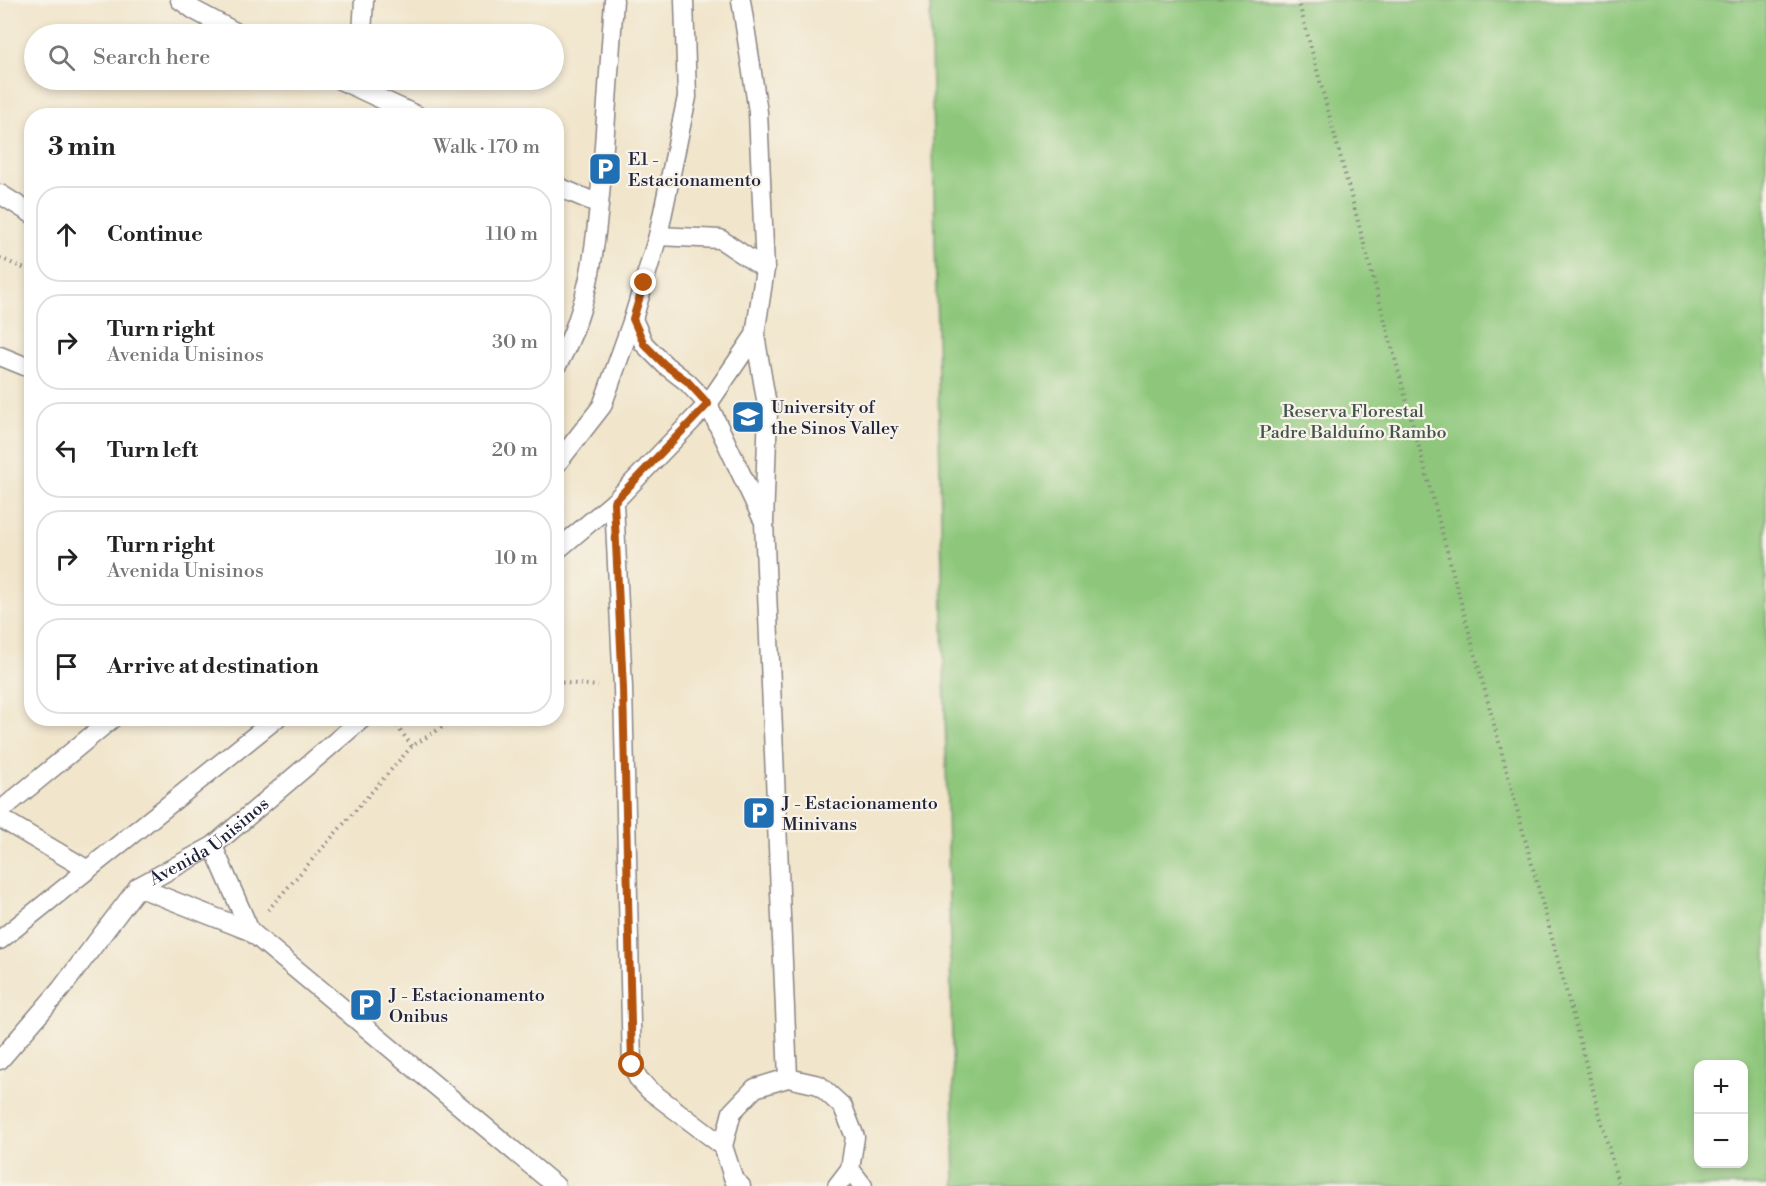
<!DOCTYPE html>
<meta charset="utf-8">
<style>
:root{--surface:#fff;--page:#f6f6f6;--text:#222;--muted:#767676;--line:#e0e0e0}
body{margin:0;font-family:"Libre Bodoni",serif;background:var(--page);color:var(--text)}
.controls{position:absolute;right:18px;bottom:18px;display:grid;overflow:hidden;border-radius:12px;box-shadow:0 3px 9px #0003}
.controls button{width:54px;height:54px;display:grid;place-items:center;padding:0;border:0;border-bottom:2px solid var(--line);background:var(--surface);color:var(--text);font:30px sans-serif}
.stop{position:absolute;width:18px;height:18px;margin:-14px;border:4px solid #b45309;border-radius:50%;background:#fff}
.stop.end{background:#b45309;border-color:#fff;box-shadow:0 2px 6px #0008}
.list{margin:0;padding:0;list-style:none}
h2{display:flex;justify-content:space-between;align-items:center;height:78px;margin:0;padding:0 24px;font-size:26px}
h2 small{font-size:20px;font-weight:400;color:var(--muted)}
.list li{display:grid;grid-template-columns:39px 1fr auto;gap:18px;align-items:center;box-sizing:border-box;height:96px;margin:0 12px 12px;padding:0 12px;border:2px solid var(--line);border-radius:24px}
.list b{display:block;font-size:22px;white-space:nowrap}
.list p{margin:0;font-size:20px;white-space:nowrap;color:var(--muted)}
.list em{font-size:20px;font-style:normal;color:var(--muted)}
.icon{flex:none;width:33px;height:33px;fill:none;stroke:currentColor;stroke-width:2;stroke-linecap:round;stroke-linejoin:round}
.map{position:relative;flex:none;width:1766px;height:1186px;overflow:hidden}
.search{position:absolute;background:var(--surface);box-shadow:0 3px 9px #0003;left:24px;top:24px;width:540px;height:66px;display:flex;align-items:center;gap:15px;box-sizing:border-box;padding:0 21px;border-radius:33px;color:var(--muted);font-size:22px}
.panel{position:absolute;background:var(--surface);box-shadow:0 3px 9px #0003;left:24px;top:108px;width:540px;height:618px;border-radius:24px}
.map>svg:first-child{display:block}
.green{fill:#8ec77b;stroke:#58745b;stroke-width:1.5;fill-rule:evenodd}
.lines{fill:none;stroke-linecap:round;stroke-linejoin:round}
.service-casing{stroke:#8a8483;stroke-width:21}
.path{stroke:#8a8483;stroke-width:4;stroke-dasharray:1.5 4.5;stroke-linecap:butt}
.service{stroke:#fff;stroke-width:18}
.route{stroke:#b45309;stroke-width:8}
.labels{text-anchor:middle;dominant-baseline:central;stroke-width:4.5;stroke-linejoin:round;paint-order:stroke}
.poi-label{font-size:18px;fill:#22223b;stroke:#f7f3e8;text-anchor:start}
.park-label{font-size:18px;fill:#42544e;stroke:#f7f3e8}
.street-label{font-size:18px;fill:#22223b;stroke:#f7f3e8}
</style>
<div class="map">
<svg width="1766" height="1186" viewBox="0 0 1766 1186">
<rect width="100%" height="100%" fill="#f7f3e8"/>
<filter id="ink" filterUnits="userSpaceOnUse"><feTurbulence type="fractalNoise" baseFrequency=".0167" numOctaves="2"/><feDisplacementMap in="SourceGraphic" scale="12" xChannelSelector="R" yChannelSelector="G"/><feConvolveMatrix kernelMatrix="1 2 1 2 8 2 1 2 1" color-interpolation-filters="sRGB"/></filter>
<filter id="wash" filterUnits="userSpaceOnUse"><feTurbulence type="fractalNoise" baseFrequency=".008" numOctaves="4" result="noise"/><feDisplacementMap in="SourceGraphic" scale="24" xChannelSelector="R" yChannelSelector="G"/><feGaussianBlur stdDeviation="1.35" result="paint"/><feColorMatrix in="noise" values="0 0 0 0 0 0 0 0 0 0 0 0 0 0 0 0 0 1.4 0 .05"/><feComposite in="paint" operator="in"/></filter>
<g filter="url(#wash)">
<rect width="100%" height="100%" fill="#f1e5cb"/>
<!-- green -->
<path class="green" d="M930,0H1766V1186H955ZM1698,1064H1744V1164H1698Z"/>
</g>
<g filter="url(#ink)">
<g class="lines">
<defs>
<g id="service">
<polyline points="180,0 194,10 239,34"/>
<polyline points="362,34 364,0"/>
<polyline points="340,80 418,116"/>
<polyline points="556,186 599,204"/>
<polyline points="0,194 32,214"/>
<polyline points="658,236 720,239 765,269"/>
<polyline points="633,319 644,344 665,365 687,382 708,404 762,518"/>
<polyline points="755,335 768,411 764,522 788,1078"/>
<polyline points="0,356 32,369"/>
<path d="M556,367C595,302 598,219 604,146C607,97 611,49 614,0"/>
<polyline points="556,465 602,406 633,319 658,236 687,97 684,0"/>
<polyline points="614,502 623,688 632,1065 638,1078 649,1090 723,1146"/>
<polyline points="556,551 614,502 708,404 755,335 765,269 758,112 741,0"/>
<polyline points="0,811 113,718"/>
<polyline points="0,818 88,870"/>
<polyline points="213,846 250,931"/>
<polyline points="138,887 250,931 556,1186"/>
<polyline points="0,940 277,718"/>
<path id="s1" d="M0,1060L61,989L138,887L213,846L363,718"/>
<polyline points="850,1169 863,1186"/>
<polyline points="741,1186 734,1180 723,1146 732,1112 755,1088 788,1078 819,1085 843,1107 855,1137 850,1169 837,1186"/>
</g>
</defs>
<!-- service casing -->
<use href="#service" class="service-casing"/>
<!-- path -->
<g class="path">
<polyline points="1298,0 1619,1186"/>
<polyline points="0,258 32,272"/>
<polyline points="556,682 598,686"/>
<polyline points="393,721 412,746"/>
<polyline points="268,910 412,746 457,718"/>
</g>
<!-- service -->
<use href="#service" class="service"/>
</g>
</g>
<g class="lines" filter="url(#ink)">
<!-- route -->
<polyline class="route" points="632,1065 623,688 614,502 708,404 687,381 665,365 644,344 633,319 644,283"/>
</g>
<!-- icons -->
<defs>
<symbol id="parking-square" viewBox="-11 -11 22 22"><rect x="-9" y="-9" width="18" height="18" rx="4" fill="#1f6fb2" stroke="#f7f3e8"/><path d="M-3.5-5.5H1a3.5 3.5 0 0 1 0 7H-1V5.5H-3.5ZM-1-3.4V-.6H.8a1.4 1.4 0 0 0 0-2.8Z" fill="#fff"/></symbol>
<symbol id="university-square" viewBox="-11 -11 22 22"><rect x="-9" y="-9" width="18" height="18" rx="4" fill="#1f6fb2" stroke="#f7f3e8"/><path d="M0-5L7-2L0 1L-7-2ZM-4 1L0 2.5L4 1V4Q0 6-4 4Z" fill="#fff"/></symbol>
</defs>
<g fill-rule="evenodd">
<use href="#parking-square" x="586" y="150" width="38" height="38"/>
<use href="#university-square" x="729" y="398" width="38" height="38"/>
<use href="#parking-square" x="740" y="794" width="38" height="38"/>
<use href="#parking-square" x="347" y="986" width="38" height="38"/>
</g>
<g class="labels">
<!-- poi labels -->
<g class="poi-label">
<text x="628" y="159">E1 -<tspan x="628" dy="21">Estacionamento</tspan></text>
<text x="771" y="407">University of<tspan x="771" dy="21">the Sinos Valley</tspan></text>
<text x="782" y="803">J - Estacionamento<tspan x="782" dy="21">Minivans</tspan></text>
<text x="389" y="995">J - Estacionamento<tspan x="389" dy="21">Onibus</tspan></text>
</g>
<!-- park labels -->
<g class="park-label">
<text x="1353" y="411">Reserva Florestal<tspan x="1353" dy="21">Padre Balduíno Rambo</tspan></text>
</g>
<!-- street labels -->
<g class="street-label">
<text stroke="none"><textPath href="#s1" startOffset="306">Avenida Unisinos</textPath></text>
</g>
</g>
</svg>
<div class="controls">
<button>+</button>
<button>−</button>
</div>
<div class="stop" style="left:632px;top:1065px"></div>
<div class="stop end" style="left:644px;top:283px"></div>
<div class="search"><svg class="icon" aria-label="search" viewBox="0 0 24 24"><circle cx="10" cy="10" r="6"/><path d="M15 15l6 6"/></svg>Search here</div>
<section class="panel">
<h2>3 min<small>Walk · 170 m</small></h2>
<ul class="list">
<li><svg class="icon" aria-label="ahead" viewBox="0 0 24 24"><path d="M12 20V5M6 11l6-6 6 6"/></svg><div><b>Continue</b></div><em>110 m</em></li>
<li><svg class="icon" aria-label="right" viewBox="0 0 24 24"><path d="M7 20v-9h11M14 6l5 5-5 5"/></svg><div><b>Turn right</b><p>Avenida Unisinos</p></div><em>30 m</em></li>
<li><svg class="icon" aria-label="left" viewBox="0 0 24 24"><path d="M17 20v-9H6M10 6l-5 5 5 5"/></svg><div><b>Turn left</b></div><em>20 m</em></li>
<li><svg class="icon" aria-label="right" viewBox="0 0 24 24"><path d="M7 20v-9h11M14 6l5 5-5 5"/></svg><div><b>Turn right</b><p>Avenida Unisinos</p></div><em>10 m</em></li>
<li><svg class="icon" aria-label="arrive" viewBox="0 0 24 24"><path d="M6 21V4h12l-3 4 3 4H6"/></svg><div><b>Arrive at destination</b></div></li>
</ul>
</section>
</div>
